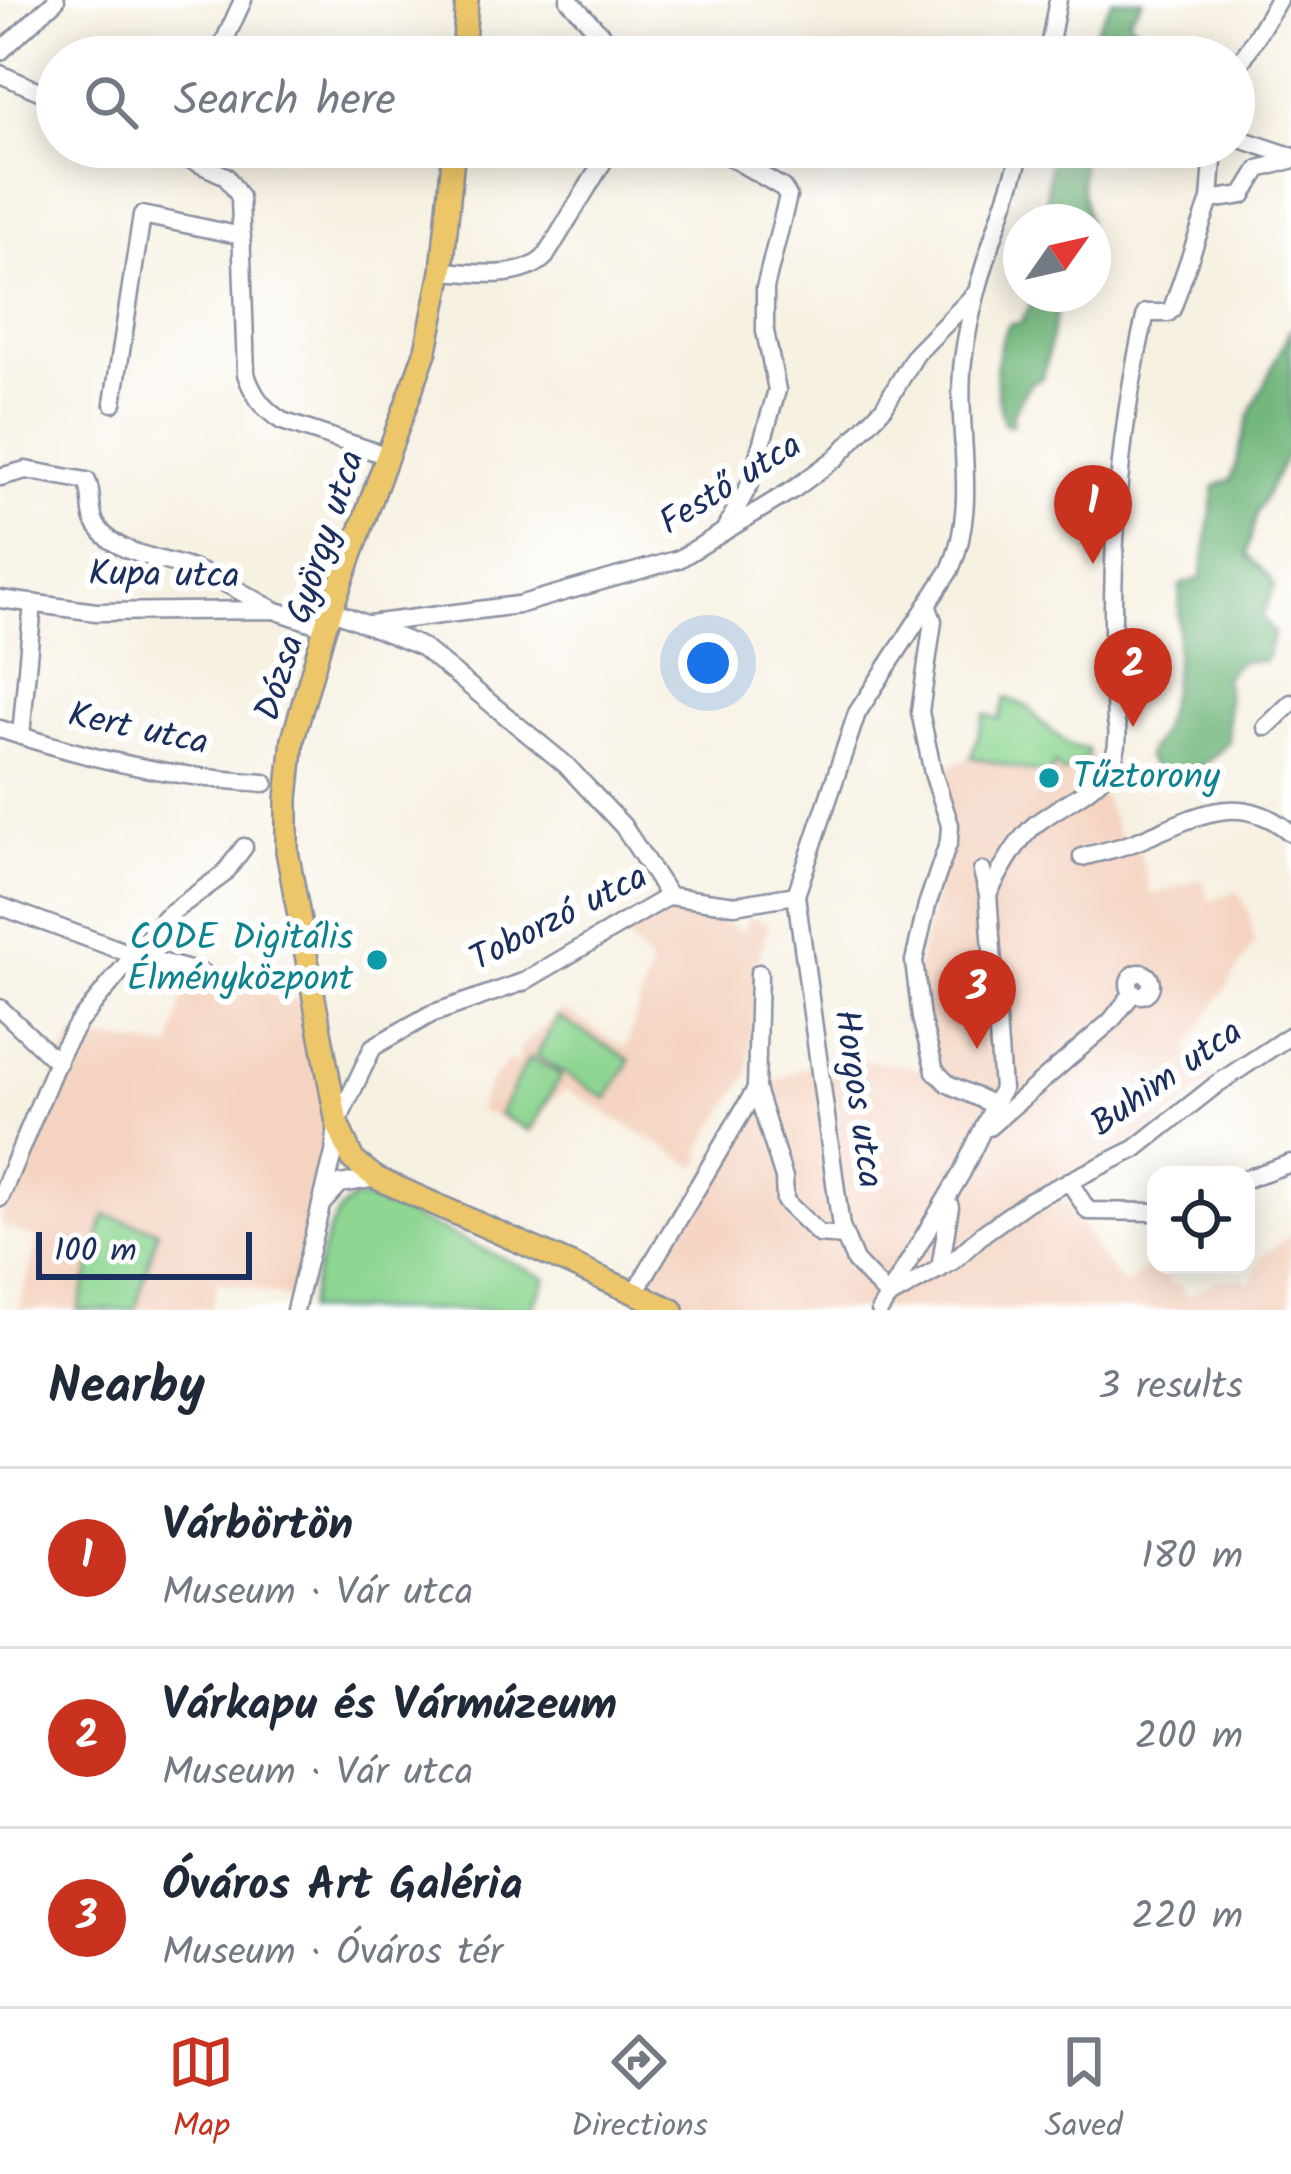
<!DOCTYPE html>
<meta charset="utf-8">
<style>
:root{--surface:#fff;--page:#f2f2f3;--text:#1f2937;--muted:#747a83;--line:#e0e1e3;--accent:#c8321e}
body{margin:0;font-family:Kalam,sans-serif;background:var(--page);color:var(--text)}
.controls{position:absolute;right:36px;bottom:36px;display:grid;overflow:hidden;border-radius:24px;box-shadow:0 6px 30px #0003}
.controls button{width:108px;height:108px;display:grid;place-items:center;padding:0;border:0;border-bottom:3px solid var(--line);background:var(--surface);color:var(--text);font:60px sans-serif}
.compass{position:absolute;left:1003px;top:204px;width:108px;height:108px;border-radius:50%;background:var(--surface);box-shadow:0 6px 30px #0003;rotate:56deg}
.scale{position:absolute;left:36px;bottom:30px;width:216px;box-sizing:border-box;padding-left:12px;border:6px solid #1b2f5e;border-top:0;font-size:33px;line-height:42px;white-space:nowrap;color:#1b2f5e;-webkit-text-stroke:9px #fff;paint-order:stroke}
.you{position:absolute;left:708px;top:663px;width:42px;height:42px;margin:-30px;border:9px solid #fff;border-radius:50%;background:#1a73e8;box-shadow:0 0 0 18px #1a73e833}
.badge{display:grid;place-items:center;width:78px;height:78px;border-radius:50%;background:var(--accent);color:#fff;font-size:39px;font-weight:700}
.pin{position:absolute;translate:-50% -99px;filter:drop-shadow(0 3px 6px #0008)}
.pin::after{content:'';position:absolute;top:63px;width:42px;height:36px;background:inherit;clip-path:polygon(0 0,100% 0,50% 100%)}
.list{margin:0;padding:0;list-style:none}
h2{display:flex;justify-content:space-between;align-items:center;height:156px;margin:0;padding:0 48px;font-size:51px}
h2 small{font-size:39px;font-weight:400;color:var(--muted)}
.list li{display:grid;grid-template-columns:78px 1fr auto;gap:36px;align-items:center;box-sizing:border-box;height:180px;padding:0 48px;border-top:3px solid var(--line)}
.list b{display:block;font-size:45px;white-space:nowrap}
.list p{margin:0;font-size:39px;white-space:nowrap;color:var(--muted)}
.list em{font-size:39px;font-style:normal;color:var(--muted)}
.icon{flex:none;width:66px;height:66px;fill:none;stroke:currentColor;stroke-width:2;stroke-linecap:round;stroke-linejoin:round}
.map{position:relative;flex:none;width:1291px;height:1310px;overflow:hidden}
.search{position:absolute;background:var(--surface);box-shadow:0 6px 30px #0003;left:36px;right:36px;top:36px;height:132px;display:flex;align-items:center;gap:30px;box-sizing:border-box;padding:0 42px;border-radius:66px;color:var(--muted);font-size:45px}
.sheet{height:696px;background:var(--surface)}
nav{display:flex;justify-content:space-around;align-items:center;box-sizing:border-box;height:168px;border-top:3px solid var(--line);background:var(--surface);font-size:33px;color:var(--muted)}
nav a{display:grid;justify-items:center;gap:6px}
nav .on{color:var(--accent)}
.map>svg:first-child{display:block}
.built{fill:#f4d3c0}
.green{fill:#8ed692;stroke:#548278;stroke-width:3}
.forest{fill:#72b77c;stroke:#46736d;stroke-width:3}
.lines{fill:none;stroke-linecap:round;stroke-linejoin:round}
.minor-casing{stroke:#8990a0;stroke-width:21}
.major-casing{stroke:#8990a0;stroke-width:26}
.minor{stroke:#fff;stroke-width:16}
.major{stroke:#ecc669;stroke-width:21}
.culture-dot{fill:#0f9aa8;stroke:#fff;stroke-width:4.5}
.labels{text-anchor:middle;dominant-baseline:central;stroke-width:12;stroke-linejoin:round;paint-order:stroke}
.street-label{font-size:36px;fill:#1b2f5e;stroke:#fff}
.culture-label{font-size:36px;fill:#0d838f;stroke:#fff;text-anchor:start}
</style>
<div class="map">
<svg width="1291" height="1310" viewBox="0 0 1291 1310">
<rect width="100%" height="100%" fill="#fff"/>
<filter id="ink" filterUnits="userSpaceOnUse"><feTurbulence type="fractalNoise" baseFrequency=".00833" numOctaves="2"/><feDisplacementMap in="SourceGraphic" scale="24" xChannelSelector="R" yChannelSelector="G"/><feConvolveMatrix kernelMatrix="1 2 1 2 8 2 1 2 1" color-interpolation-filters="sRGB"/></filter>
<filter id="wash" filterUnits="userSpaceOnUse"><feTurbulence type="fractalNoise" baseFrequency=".004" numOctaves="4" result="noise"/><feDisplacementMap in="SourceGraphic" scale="48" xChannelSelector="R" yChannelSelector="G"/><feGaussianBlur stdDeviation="2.7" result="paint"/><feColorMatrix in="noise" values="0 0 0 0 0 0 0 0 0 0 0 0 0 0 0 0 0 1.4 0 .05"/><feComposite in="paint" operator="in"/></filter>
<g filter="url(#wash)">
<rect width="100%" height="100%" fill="#f7f1e2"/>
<!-- built -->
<g class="built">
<polygon points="1109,754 1095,778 1125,848 1138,845 1151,895 1202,879 1210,901 1238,890 1249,913 1255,942 1187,1049 1215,1079 1138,1142 1058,1186 1101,1258 1126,1286 1151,1262 1174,1286 1179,1283 1187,1297 1219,1279 1242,1277 1249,1284 1263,1255 1291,1235 1291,1310 673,1310 635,1292 756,1089 820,1061 877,1061 934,1071 915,978 949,841 933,773 971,757 1033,772 1038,796 1050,788 1053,762 1063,773 1088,757"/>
<polygon points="666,903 743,930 749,917 770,924 757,962 748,1074 700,1151 704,1155 697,1167 566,1089 550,1102 534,1133 477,1110 490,1083 510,1060 516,1064 522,1046 563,1010 626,1048 651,966 621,930"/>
<polygon points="188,974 308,1003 332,1123 291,1298 218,1282 211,1310 18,1310 39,1239 0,1225 0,1210 72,1035 171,1048"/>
</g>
<!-- green -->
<g class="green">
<path d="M1006,698L1030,708C1037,724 1057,732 1069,746L1088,749V757L1062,773L1054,763L1050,776L971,757L985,714L999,719Z"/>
<polygon points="558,1017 630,1060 607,1099 536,1056"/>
<polygon points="529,1058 561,1075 530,1131 499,1114"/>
<path d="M356,1198L375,1200L546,1278L531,1310H307C316,1279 325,1210 356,1198Z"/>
<polygon points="105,1215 158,1230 135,1310 78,1310"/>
</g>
<!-- forest -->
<g class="forest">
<polygon points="1112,0 1143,0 1130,17 1131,24 1155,35 1146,57 1089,57 1092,37"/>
<polygon points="1067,149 1082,153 1081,186 1088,222 1044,222 1050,164 1057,151"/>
<path d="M1036,294H1060L1043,378L1030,383L1013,413L1012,425L1004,423C995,394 991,350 1010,324L1021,323Z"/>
<path d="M1291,328V447L1257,512L1247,554C1256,566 1270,573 1275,587L1261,618L1274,633L1265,661H1240L1224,678C1231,699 1226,719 1229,741C1209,764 1166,798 1146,756C1150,747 1157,739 1160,731C1176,689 1179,629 1180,585L1201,578L1215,486L1231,480L1249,416Z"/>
</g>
</g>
<g filter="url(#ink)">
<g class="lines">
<defs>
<g id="minor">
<polyline points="569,0 622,57"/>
<polyline points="0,52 56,0"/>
<polyline points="217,57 243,0"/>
<polyline points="1047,57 1058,0"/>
<polyline points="0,74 57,99"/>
<polyline points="1234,74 1278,0"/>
<polyline points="1234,137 1291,156"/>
<path d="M162,147L226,176L240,197L246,374C253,395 263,409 282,421L388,456"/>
<polyline points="713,147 783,188 788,196 765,288 765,331 777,390 750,484 724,531"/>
<polyline points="1210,200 1243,195 1259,169 1291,160"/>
<path d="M442,271C474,273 520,281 545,257L612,147"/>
<polyline points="113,403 142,215 242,236"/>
<path d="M0,477L26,470L87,481C94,496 88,513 97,526C117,557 167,558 198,571C225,581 249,597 274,610"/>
<polyline points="0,599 96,612 274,610 325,627"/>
<polyline points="927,605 933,621 920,712 933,773 950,825 949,841 927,905 914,961 921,1018 935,1071 948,1084 994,1105"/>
<polyline points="331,610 422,647 566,765 623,826 669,896"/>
<polyline points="369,624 518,605 679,559 794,489 836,458 884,407 916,354 974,295"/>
<path d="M1116,722C1108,591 1115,442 1146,313H1168L1172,309L1210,200L1214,147"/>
<polyline points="1266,727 1291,703"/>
<path d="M0,729C87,759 172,778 265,783"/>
<polyline points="21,736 33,603"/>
<path d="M1082,857C1101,852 1120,848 1138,841C1190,820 1237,787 1291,833"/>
<path d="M988,894C1000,872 1017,839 1037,823C1073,795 1123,783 1117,727"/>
<polyline points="0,906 131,954 204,974"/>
<polyline points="759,973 756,1089 784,1178 785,1201 819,1234 844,1236"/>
<circle cx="1140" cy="984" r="11"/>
<polyline points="0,1008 58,1063"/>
<polyline points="989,1127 1111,1021 1133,993"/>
<polyline points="1246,1179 1291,1163"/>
<polyline points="1069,1181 1088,1211 1156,1212"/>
<polyline points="0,1198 62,1050 78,1023 165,917 224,874 244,847"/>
<polyline points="321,1205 340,1184 376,1178"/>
<polyline points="940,1269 950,1206"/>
<polyline points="635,1292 756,1089"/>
<path d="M889,1297L855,1261L841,1227L796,895L857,713L950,570C980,503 955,431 963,360C972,288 1002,216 1023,147"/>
<polyline points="889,1297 953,1261 984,1233 1029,1201 1135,1149 1217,1084 1291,1035"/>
<polyline points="295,1310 334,1153 337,1123 373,1047 431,1014 523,982 669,896 735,905 796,895"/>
<polyline points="880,1310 961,1174 1002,1089 988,894 982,871"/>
</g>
<g id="major">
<polyline points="463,57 467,0"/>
<polyline points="454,147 442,271 426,350 325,627 293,739 287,799 287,851 337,1123 353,1160 376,1178 673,1310"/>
</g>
</defs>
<!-- minor casing -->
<use href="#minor" class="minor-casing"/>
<!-- major casing -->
<use href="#major" class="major-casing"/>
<!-- minor -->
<use href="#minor" class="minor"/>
<!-- major -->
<use href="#major" class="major"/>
</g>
</g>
<!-- markers -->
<g class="culture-dot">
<circle cx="1049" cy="778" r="12"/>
<circle cx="377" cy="960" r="12"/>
</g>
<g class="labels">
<!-- street labels -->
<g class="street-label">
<text transform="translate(731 485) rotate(-32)">Festő utca</text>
<text transform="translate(164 576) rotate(1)">Kupa utca</text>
<text transform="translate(311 586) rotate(-72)">Dózsa György utca</text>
<text transform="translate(138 730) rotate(12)">Kert utca</text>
<text transform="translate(559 919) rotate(-27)">Toborzó utca</text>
<text transform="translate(1167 1079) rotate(-35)">Buhim utca</text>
<text transform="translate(857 1099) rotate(82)">Horgos utca</text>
</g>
<!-- culture labels -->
<g class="culture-label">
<text x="1073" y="778">Tűztorony</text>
<text x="353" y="939" text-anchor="end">CODE Digitális<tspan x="353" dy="41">Élményközpont</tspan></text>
</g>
</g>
</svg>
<div class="controls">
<button><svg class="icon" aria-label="locate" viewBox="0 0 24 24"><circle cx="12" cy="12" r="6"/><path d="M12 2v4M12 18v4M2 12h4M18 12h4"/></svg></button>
</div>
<svg class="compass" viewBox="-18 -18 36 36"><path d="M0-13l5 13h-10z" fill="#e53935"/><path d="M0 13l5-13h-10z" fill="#747a83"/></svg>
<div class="scale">100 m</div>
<div class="you"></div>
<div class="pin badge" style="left:1093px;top:564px">1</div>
<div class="pin badge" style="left:1133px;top:727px">2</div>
<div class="pin badge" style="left:977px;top:1049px">3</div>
<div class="search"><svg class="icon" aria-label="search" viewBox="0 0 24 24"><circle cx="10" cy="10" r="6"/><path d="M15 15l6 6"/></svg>Search here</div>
</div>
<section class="sheet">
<h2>Nearby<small>3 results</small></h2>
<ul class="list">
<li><span class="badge">1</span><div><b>Várbörtön</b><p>Museum · Vár utca</p></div><em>180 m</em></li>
<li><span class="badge">2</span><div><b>Várkapu és Vármúzeum</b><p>Museum · Vár utca</p></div><em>200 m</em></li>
<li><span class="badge">3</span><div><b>Óváros Art Galéria</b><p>Museum · Óváros tér</p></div><em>220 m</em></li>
</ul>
</section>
<nav>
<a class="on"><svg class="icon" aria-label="map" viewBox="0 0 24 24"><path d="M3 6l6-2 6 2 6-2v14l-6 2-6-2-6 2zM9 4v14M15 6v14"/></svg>Map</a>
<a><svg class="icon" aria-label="directions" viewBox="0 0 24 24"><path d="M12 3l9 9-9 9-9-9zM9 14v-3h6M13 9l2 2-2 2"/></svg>Directions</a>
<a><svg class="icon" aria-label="saved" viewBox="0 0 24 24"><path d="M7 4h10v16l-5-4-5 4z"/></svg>Saved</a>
</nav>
